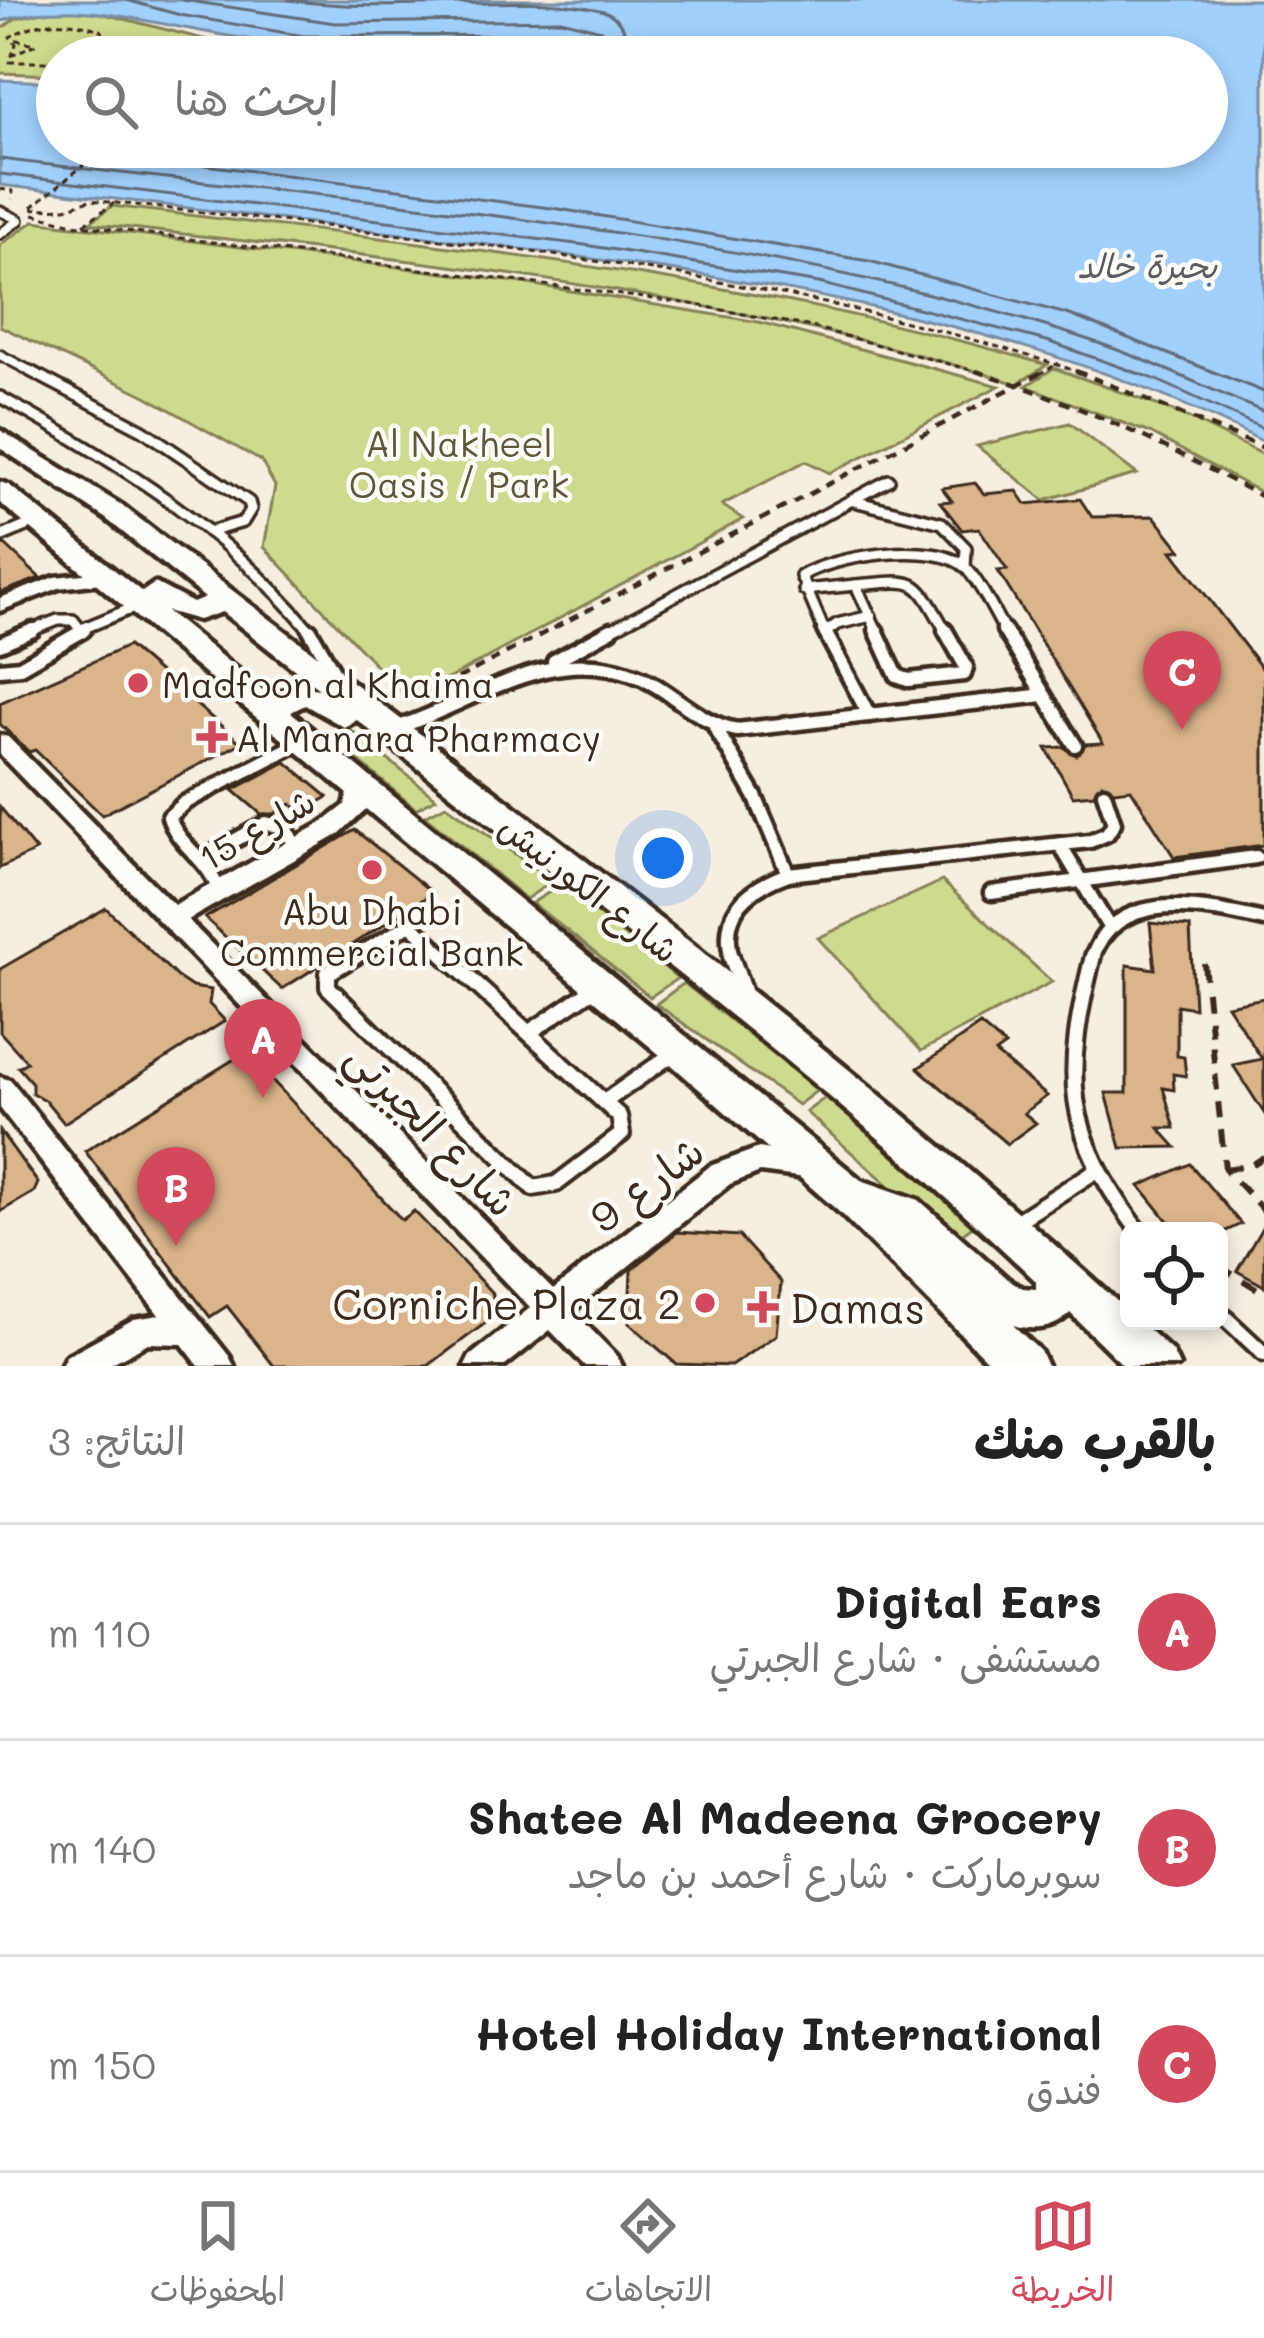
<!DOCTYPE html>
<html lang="ar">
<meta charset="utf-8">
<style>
:root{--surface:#fff;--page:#f6f6f6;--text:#222;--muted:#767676;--line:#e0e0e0;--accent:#d1495b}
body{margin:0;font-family:Mali,"Playpen Sans Arabic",sans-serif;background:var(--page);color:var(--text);direction:rtl}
.controls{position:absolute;right:36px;bottom:36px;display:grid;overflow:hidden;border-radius:18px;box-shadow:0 6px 18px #0003}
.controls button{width:108px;height:108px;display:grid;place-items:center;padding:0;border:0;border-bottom:3px solid var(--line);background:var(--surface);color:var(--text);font:60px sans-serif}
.you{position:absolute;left:663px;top:858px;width:42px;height:42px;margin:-30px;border:9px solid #fff;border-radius:50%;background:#1a73e8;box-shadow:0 0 0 18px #1a73e833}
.badge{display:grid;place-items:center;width:78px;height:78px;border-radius:50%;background:var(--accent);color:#fff;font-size:39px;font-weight:700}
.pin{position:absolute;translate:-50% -99px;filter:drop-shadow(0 3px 6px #0008)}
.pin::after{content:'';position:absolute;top:63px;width:42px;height:36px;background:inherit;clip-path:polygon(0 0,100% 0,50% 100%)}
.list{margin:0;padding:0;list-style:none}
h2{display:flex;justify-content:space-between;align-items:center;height:156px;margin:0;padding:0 48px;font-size:51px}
h2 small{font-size:39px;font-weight:400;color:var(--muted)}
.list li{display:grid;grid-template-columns:78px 1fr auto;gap:36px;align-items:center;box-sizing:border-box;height:216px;padding:0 48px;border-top:3px solid var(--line)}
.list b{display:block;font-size:45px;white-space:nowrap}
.list p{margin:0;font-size:39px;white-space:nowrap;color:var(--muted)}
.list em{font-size:39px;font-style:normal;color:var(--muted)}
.icon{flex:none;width:66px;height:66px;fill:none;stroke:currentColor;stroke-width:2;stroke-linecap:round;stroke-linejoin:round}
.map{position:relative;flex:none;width:1264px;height:1366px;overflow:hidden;direction:ltr}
.search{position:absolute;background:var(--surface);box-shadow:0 6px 18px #0003;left:36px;right:36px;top:36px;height:132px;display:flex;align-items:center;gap:30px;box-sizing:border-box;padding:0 42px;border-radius:66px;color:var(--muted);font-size:45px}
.sheet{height:804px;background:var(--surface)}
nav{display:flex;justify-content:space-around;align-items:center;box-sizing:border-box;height:168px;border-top:3px solid var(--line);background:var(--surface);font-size:33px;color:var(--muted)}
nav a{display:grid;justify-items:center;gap:6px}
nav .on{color:var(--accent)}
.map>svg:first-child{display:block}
.green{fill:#ceda8d;stroke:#848256;stroke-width:3}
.water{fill:#a1d0fd;stroke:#788ea4;stroke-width:3}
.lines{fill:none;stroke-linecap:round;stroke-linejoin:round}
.shore{stroke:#646c77;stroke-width:3}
.building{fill:#dab48b;stroke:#3b2a1e;stroke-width:3}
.lane-far3-casing{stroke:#3b2a1e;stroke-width:14}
.lane-far2-casing{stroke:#3b2a1e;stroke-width:16}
.lane-far1-casing{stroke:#3b2a1e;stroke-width:21}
.lane-casing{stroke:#3b2a1e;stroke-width:22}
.street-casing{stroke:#3b2a1e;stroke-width:9}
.secondary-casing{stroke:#3b2a1e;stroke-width:9}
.path-far2{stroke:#3b2a1e;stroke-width:3;stroke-dasharray:6 4.5;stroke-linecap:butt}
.path-far1{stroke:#3b2a1e;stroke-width:4.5;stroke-dasharray:10 8;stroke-linecap:butt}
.path{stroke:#3b2a1e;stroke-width:6;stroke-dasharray:16 12;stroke-linecap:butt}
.lane-far3{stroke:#fdfcf7;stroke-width:8}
.lane-far2{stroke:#fdfcf7;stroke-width:9}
.lane-far1{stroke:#fdfcf7;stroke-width:12}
.lane{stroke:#fdfcf7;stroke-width:14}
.street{fill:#fdfcf7;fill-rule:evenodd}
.secondary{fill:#fdfcf7;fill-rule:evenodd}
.poi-dot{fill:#d1495b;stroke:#fdfcf7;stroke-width:4.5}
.labels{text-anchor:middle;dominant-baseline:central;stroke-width:9;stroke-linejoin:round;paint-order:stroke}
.far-water-label{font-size:33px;font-style:italic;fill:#5a5c61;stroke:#fdfcf7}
.park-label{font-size:36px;fill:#60563a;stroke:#fdfcf7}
.poi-label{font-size:36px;fill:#3b2a1e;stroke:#fdfcf7;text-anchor:start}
.street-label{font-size:36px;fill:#3b2a1e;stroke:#fdfcf7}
.near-street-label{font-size:42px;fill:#3b2a1e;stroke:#fdfcf7}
.near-poi-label{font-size:42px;fill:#3b2a1e;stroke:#fdfcf7;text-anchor:end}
</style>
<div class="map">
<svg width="1264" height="1366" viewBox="0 0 1264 1366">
<rect width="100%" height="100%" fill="#f6eee1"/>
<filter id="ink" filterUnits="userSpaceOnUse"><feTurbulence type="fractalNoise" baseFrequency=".00833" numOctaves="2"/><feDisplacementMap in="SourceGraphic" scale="24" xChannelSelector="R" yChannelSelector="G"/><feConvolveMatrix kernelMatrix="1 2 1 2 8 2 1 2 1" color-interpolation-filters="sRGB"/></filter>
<g filter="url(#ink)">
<!-- green -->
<g class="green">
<polygon points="56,9 89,10 258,53 481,53 505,48 513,54 536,51 583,57 57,57 57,75 0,73 0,30 16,18"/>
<path d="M112,206C427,244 742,274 1047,365L1017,384C717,288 401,260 89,223Z"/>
<polygon points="34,221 516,282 759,322 999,386 830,473 806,461 722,505 743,519 409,700 264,547 275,486 261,461 144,395 0,326 0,245"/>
<polygon points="1054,368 1176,412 1264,455 1264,494 1150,433 1026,386"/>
<polygon points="1070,423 1137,474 1044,500 977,446"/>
<polygon points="347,727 436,798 416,809 328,736"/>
<polygon points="446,805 553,881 526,899 425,816"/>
<polygon points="942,881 1052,982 921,1051 818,938"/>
<polygon points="561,885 678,978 650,997 532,903"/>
<polygon points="684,983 818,1090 798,1105 656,1004"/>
<polygon points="826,1097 974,1225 952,1241 806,1112"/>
</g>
<!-- water -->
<path class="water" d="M0,0H1264V442C1016,315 732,276 459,241C306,222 153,204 0,185V80L57,82V147H1207V57H610C531,38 451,51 371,50C306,50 242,39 179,27C117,15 60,0 0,22Z"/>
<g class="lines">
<!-- shore -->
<g class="shore">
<polyline points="126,0 180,15 304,36 559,35 591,41 598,57"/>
<polyline points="182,0 335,23 561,20 601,30 610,41 613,57"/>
<path d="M288,0C344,8 400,6 456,4C501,2 562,0 604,11C623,18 629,39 631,57"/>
<polyline points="59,147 559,209 869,261 1070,315 1264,392"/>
<path d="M0,159C363,203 748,226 1095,342C1153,361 1208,389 1264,412"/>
<polyline points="0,174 585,245 819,283 1047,341 1157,380 1264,429"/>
</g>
</g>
<!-- building -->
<g class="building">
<polygon points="975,483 984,494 1017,491 1026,504 1080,499 1092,517 1154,516 1181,550 1172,551 1264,671 1264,845 1174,857 1131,789 1114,791 1102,783 1094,794 1073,796 1046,748 1064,747 1076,755 1085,744 1103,743 998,571 1007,570 979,528 962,530 940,502 952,501 942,488"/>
<polygon points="5,545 40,578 0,593 0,546"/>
<polygon points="128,646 241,743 102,815 35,750 29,752 0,724 0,703"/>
<polygon points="286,762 328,797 301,812 291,804 274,814 261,814 233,790"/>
<polygon points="0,807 36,851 0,868"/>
<polygon points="355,830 433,893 282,989 205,918"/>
<polygon points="106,908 177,977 192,987 211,990 209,1004 225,1021 64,1123 46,1101 32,1093 32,1083 18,1067 27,1062 0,1032 0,969"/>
<polygon points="1150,923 1190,927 1194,1008 1177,1005 1177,1056 1184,1057 1186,1076 1173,1074 1174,1090 1163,1088 1175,1128 1159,1128 1176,1147 1121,1148 1106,1093 1127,1093 1127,965 1155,969"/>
<polygon points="1264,998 1264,1113 1233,1065 1262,1059 1227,1005"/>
<polygon points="980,1025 1005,1046 995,1053 1047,1096 1024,1113 1036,1123 1007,1144 918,1068"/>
<polygon points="246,1052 402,1220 414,1211 493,1294 491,1319 428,1366 274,1366 227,1306 210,1317 85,1151"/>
<polygon points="0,1131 38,1183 34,1192 0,1212"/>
<polygon points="1190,1164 1241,1224 1226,1231 1176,1231 1140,1186"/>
<polygon points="1264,1224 1264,1286 1237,1271"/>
<polygon points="677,1232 739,1236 781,1282 776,1335 731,1366 676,1364 629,1323 631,1270"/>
</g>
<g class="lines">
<defs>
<g id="lane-far3">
<polyline points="0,211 19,220 0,234"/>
<polyline points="0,355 36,374"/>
</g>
<g id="lane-far2">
<polyline points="30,371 143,430 249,502 251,509 243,522 209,532"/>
<path d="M0,397C116,461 228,530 312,633"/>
<polyline points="854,501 942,523 966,548 965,567"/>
<polyline points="0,537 36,522"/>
<polyline points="804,590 856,585"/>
<polyline points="84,628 140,605"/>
<polyline points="25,633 58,620 73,620 83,633"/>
<polyline points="605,633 889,480"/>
<polyline points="825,633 837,624 871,616"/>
<path d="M825,633L801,576C832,556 938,539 966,568C982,585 994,613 1006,633"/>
<path d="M878,633L856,585C922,579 914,576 947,633"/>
</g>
<g id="lane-far1">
<polyline points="310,630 336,676"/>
<polyline points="824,630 869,715"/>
<polyline points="876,630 897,676 908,680 964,674 966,667 945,630"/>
<polyline points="1004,630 1075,745"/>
<polyline points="0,644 33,630"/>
<polyline points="554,661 611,630"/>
<polyline points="0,669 20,667 84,630"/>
<polyline points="715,727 755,796 788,874"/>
<path d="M396,728C473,703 549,643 632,674C671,688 695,722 737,730L1044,695"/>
<polyline points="1060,845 1109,927"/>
<polyline points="205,857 266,823 286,828 296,848"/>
<path d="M218,891C210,859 178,847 169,817L184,803L303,741"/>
<polyline points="991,893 1256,857"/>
<polyline points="351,959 410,924 448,959"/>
<path d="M732,959C719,912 747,889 788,874L1090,841L1107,834L1114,823L1104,793"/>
<path d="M1092,959C1115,886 1208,907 1264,920"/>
</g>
<g id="lane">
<polyline points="356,956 328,973 328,987 533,1188 556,1184 622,1134 619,1116 445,956"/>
<polyline points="731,956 743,990"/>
<path d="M1093,956C1063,1076 1063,1130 1139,1231"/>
<polyline points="530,1032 598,986"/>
<polyline points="604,1102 677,1051"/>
<polyline points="1014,1223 1097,1170"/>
<polyline points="1219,1312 1264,1354"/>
</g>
<g id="street">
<polygon points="111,571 118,573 121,577 118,581 59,588 0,611 0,598 55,577"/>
<polygon points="0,735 8,737 174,905 322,823 345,805 351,781 367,781 370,786 367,808 338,835 188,920 553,1290 710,1166 759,1148 815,1158 819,1166 815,1174 805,1178 760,1172 730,1184 573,1311 617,1356 622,1366 585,1366 550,1330 505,1366 465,1366 470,1356 530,1308 0,755"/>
<polygon points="0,1077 10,1080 229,1356 234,1366 199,1366 182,1344 148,1343 107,1366 61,1366 66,1356 134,1319 159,1315 0,1108"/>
</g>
<path id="secondary" d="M0,430L123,506C461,769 814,1022 1129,1312V1321H1139L1172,1351L1179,1366H1124L1070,1313C1054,1330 1033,1331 1013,1325L1040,1351L1047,1366H993L837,1210L666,1060L0,503V482L9,485L142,592L155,583L193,603L205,598L105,518L0,448ZM166,611L198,620L222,612L319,689L298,686L269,695ZM305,705L344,727L357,720C586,903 825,1078 1036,1281V1289L1023,1288L1008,1279L919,1200L861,1180L291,712Z"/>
</defs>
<!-- lane-far3 casing -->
<use href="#lane-far3" class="lane-far3-casing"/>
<!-- lane-far2 casing -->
<use href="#lane-far2" class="lane-far2-casing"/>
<!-- lane-far1 casing -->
<use href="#lane-far1" class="lane-far1-casing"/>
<!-- lane casing -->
<use href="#lane" class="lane-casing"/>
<!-- street casing -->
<use href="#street" class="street-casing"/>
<!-- secondary casing -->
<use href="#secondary" class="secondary-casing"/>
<!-- path-far2 -->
<g class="path-far2">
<polyline points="105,36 167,41 143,48 146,52 135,57"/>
<polyline points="11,55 36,44 12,39"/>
<polyline points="253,55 280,57"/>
<polyline points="202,57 240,52 253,57"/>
<path d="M57,62H10L16,44L10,37C38,19 72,19 102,31L107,49L125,57"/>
<polyline points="0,189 13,191 12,199"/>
<polyline points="32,207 106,147"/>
<path d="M32,209L66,208L90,200C426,238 763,266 1085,374"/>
<polyline points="34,214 73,224 691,304 812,327 985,374"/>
<polyline points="84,224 114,203"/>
<polyline points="1039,374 1059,363"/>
</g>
<!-- path-far1 -->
<g class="path-far1">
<path d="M976,371C1078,403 1170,447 1264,498"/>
<polyline points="1076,371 1264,448"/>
<polyline points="426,695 1044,371"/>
</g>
<!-- path -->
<g class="path">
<polyline points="1204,963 1225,1169 1264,1211"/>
<polyline points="1225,1169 1252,1165 1264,1157"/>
<polyline points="1219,1266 1264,1293"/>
</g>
<!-- lane-far3 -->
<use href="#lane-far3" class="lane-far3"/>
<!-- lane-far2 -->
<use href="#lane-far2" class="lane-far2"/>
<!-- lane-far1 -->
<use href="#lane-far1" class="lane-far1"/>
<!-- lane -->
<use href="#lane" class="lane"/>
<!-- street -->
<use href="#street" class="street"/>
<!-- secondary -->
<use href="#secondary" class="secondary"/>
</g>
</g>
<!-- markers -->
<g class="poi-dot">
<circle cx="138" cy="683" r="12"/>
<path d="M206 719h12v12h12v12h-12v12h-12v-12h-12v-12h12z"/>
<circle cx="372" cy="870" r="12"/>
<circle cx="705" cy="1303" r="12"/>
<path d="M757 1289h12v12h12v12h-12v12h-12v-12h-12v-12h12z"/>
</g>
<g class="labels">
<!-- far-water labels -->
<g class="far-water-label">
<text x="1147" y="264">بحيرة خالد</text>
</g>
<!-- park labels -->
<g class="park-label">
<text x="459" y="442">Al Nakheel<tspan x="459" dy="41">Oasis / Park</tspan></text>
</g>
<!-- poi labels -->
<g class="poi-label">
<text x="162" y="683">Madfoon al Khaima</text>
<text x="236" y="737">Al Manara Pharmacy</text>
<text x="372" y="910" text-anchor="middle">Abu Dhabi<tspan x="372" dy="41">Commercial Bank</tspan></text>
</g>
<!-- street labels -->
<g class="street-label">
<text transform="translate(256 828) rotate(-30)">شارع 15</text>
<text transform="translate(590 887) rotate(38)">شارع الكورنيش</text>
</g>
<!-- near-street labels -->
<g class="near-street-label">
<text transform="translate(433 1128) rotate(46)">شارع الجبرتي</text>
<text transform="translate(646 1183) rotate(-37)">شارع 9</text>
</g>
<!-- near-poi labels -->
<g class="near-poi-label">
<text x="681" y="1303">Corniche Plaza 2</text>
<text x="790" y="1307" text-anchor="start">Damas</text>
</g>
</g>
</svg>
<div class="controls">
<button><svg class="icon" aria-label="locate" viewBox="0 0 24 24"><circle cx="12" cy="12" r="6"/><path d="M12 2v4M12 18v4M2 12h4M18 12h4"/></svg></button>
</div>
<div class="you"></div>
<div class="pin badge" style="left:263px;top:1098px">A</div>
<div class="pin badge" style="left:176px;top:1246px">B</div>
<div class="pin badge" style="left:1182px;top:730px">C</div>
<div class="search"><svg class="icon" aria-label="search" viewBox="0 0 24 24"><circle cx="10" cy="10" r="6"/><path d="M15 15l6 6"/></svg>ابحث هنا</div>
</div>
<section class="sheet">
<h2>بالقرب منك<small>النتائج: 3</small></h2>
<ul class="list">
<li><span class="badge">A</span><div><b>Digital Ears</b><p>مستشفى · شارع الجبرتي</p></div><em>110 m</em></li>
<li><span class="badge">B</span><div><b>Shatee Al Madeena Grocery</b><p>سوبرماركت · شارع أحمد بن ماجد</p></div><em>140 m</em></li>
<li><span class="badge">C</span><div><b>Hotel Holiday International</b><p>فندق</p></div><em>150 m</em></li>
</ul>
</section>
<nav>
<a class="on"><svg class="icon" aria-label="map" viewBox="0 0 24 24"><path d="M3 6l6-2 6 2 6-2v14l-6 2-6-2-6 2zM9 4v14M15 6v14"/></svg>الخريطة</a>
<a><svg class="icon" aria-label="directions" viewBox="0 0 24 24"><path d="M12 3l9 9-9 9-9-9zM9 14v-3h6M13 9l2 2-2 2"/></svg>الاتجاهات</a>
<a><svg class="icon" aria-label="saved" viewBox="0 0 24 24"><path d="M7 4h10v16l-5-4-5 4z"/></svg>المحفوظات</a>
</nav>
